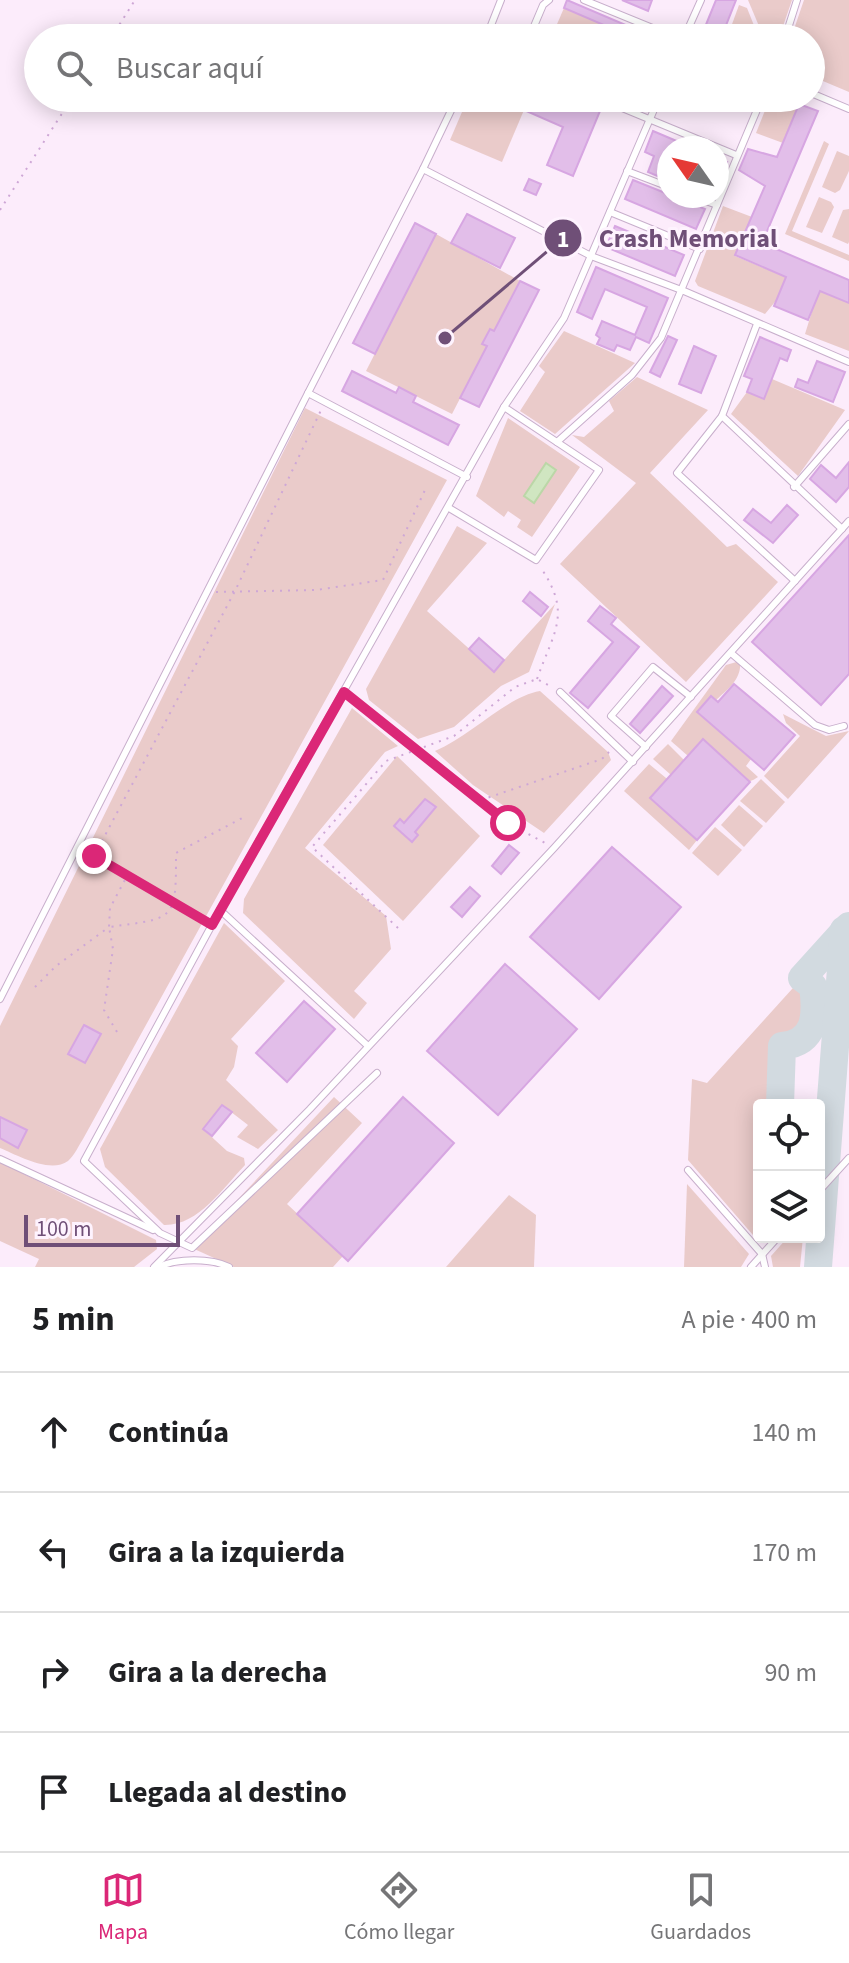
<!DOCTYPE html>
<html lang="es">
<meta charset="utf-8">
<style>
:root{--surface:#fff;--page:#f2f2f2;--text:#202124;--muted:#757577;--line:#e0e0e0;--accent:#db2777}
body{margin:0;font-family:"Source Sans 3",sans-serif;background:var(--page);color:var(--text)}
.controls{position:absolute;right:24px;bottom:24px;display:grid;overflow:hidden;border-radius:8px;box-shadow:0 4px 20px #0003}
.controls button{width:72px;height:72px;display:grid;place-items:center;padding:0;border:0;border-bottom:2px solid var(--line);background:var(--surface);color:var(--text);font:40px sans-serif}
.compass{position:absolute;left:657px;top:136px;width:72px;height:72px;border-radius:50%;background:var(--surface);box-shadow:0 4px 20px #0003;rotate:304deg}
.scale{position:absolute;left:24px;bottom:20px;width:156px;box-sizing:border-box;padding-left:8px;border:4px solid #6f4f77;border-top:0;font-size:22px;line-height:28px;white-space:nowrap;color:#6f4f77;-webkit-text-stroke:6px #fef3fe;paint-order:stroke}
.stop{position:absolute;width:24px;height:24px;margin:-18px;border:6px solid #db2777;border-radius:50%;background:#fff}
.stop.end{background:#db2777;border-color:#fff;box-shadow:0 2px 8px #0008}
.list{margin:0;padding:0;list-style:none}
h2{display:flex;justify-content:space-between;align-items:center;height:104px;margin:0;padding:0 32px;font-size:34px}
h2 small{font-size:26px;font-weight:400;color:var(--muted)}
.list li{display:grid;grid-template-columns:52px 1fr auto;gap:24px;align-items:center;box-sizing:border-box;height:120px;padding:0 32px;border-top:2px solid var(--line)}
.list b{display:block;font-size:30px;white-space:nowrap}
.list em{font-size:26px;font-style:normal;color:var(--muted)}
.icon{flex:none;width:44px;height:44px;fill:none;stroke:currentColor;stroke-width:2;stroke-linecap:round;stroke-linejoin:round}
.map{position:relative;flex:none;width:849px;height:1267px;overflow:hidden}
.search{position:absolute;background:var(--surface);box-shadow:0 4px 20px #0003;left:24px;right:24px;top:24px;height:88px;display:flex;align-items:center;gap:20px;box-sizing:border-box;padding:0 28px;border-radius:44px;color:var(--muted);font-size:30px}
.sheet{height:584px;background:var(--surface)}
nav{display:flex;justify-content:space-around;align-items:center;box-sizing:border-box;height:112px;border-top:2px solid var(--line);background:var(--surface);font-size:22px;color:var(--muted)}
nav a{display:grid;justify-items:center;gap:4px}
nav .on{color:var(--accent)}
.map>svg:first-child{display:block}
.green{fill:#eacbca}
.water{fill:#d0e6c1;stroke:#bbd7a7;stroke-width:2}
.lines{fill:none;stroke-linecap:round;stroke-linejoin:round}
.taxiway{stroke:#d2dae0;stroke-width:28}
.building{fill:#e2bee9;stroke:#d7a6e2;stroke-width:2}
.service-casing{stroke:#c8afcc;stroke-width:8}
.path{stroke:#cea7d6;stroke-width:2;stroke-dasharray:2 6;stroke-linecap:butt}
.service{stroke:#fff;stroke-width:6}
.route{stroke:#db2777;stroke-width:10}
.leader{fill:none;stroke:#6f4f77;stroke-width:3}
.callout-dot{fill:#6f4f77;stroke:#fef3fe;stroke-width:3}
.mark-label{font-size:24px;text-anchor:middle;font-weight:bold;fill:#fff}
.callout-label{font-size:26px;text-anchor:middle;font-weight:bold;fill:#6f4f77;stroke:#fef3fe;stroke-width:6;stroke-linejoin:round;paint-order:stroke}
</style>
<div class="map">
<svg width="849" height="1267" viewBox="0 0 849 1267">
<rect width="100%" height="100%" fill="#fcecfb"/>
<!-- green -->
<g class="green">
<polygon points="748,0 792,0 779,38 764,38"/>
<polygon points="804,0 849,0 849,92 811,76 811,38 791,38"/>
<polygon points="739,5 747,8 759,38 727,38"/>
<polygon points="564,8 634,38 551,38"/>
<polygon points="468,98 495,98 524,110 502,162 450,140"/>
<polygon points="770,98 797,98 799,104 783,143 756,133"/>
<polygon points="824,141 829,144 792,231 849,255 849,261 785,234"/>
<polygon points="837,151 849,156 849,171 840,190 835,193 822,187"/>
<polygon points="819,197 831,202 834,207 822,233 806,227"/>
<polygon points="723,206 752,217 735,256 793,280 765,314 698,286 695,281"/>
<polygon points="849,209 849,242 848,244 832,237 843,210"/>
<polygon points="436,234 520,281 494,331 483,344 487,346 452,414 366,371"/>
<polygon points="813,288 849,303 849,351 805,334 814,305"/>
<polygon points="564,331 635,363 555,434 520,411 545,372 539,366"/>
<polygon points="637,377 708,410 650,473 727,547 736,544 778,582 686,682 560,564 636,483 572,435 584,437 614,411 609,401"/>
<polygon points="772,379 845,410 798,476 731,414 747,392 764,399"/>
<path d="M305,408L447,480L83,1139C79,1145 74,1156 68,1161C50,1174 17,1155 0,1148V1026Z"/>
<polygon points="508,418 580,467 532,537 517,527 521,520 508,511 504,517 476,496"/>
<polygon points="457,526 487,543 427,611 494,671 555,604 529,672 501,686 454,727 418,739 369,700 366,689"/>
<path d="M740,661C742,679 728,689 716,700L711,696L697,712L751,759L746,766L758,777C729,798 691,758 671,741L726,665Z"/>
<path d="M540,691L608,752L611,760L544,833L473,785L435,751C471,736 506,697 540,691Z"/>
<polygon points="352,708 398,746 385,752 305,848 386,916 391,949 354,991 367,1003 354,1019 243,913 244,899"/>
<polygon points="783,714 826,736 849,731 788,799 764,776 800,736 786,723"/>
<polygon points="668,744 684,760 671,775 653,759"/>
<polygon points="397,756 480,836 403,921 323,845"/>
<polygon points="649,764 694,801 650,798 697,840 689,850 624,791"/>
<polygon points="761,779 785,802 766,823 740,801"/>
<polygon points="739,805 763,826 744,847 721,825"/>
<polygon points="715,827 742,850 718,876 692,853"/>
<path d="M224,923L285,981L231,1039L238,1046L234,1067L226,1080L278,1130L258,1149L237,1137L248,1125L222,1105L203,1129L227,1151L244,1158L245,1165C223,1188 198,1226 164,1225L105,1167L100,1149Z"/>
<path d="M802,978L813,986C817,1016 815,1042 782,1047L780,1105H759V1237H768L759,1242L688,1160L692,1079L707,1083Z"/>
<polygon points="334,1097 362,1123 287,1204 343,1256 333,1267 234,1267 192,1248"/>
<polygon points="0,1162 156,1240 157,1249 134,1267 35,1267 39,1259 0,1241"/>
<polygon points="687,1184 749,1254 741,1267 684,1267"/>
<polygon points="509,1195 536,1215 534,1267 446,1267"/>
<polygon points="788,1237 803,1237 800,1267 773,1267 771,1256"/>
</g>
<!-- water -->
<polygon class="water" points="546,463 556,470 534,503 524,496"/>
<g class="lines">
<!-- taxiway -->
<g class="taxiway">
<path d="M780,1105L782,1046C816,1043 817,1015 813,986L802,978L849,926"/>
<polyline points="818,1267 844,930"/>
</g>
</g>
<!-- building -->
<g class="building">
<polygon points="567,0 656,38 634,38 564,8"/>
<polygon points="622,0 652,0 648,11"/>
<polygon points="716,0 736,0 721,38 703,32"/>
<polygon points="530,98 570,98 600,111 573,176 547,165 563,127 524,110"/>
<polygon points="799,104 818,111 762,243 849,280 849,303 820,291 808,320 774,306 786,277 735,255 765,186 739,170 748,149 777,157"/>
<polygon points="653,131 693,148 669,148 669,181 648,172 654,156 645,152"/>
<polygon points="717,158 727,162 717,185"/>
<polygon points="529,179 541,184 536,195 524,190"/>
<polygon points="633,180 705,209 696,229 625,199"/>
<polygon points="467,214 515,238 500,268 451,243"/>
<polygon points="415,223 436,234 375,354 353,343"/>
<polygon points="615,226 684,255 675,276 606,247"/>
<polygon points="596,267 668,298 649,343 636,337 630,350 617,345 614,351 597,344 600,338 596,335 602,321 635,335 647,307 605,289 592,319 577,312"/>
<polygon points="520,281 539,290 479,407 460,398 487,346 482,344 490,329 494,331"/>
<polygon points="668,336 677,340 660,377 650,372"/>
<polygon points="760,337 791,350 787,361 780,358 764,399 747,392 752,379 744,376"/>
<polygon points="694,346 716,356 701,393 679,384"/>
<polygon points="817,361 845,372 833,402 795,387 798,379 808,383"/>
<polygon points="352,371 396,393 399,387 416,396 413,402 459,425 448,445 342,391"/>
<polygon points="849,462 849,487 836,502 810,479 821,465 836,478"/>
<polygon points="787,505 798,515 773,543 744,520 753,509 771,523"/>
<polygon points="849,535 849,674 821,705 752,642"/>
<polygon points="530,592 548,607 541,616 523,601"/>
<polygon points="600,606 616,618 611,624 639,647 588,708 570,693 613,642 588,621"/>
<polygon points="479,638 504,660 494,672 469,649"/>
<polygon points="734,684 795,735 764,770 697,712 711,696 718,702"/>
<polygon points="662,686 673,696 640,733 630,724"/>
<polygon points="703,739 750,782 697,840 650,798"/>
<polygon points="425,799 436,807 415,832 418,835 412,842 394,826 400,819 404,823"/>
<polygon points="509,845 519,853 501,874 492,866"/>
<polygon points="612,847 681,907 599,999 530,937"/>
<polygon points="470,887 480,896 462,917 451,907"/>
<polygon points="505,964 577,1029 498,1115 427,1051"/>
<polygon points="304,1001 335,1029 287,1082 256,1053"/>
<polygon points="84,1025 101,1034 85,1063 68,1054"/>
<polygon points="403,1097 454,1143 348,1261 297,1214"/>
<polygon points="222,1105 232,1112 212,1136 203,1129"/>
<polygon points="0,1117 27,1130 18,1148 0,1138"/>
</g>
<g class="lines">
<defs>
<g id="service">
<polyline points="584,0 677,38"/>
<polyline points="486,38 501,0"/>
<polyline points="529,38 543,5 549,0"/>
<polyline points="684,38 701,0"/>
<polyline points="785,38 797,0"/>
<polyline points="811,93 849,109"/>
<polyline points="598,98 736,155"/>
<polyline points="423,169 457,98"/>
<polyline points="627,171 669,187"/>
<polyline points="692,196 717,205"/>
<polyline points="610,212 700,249"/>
<polyline points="757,324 722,416 842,529"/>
<polyline points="722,416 677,473 795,581"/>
<polyline points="557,442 632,375 661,338 762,98"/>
<polyline points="467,477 308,393 423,169 591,256 684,291 849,362"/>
<polyline points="794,487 849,424"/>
<polyline points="449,508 536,560 599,470 504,407"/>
<polyline points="731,653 815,725 829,730 844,726"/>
<polyline points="560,692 633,762"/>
<polyline points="646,747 611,716 653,667 691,697"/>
<polyline points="220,910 368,1046"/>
<polyline points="0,999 308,393"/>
<polyline points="377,1073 192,1248 160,1233 84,1161 220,910 504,407 564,318 659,98"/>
<polyline points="0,1159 153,1230"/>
<polyline points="688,1170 762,1254 765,1267"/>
<polyline points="819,1191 849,1158"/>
<polyline points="154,1267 310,1109 554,848 849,521"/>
<path d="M159,1267C177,1258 211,1258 229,1267"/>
<polyline points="751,1267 778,1237"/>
</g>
</defs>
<!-- service casing -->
<use href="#service" class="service-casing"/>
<!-- path -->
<g class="path">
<polyline points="111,38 135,0"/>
<polyline points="0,210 72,98"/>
<polyline points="216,592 316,590 383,580 425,490"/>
<path d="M537,679C554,631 572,614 541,568"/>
<polyline points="351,698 508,823 547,844"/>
<polyline points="481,800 602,759 609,752"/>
<polyline points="204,920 94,856 235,591 322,408"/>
<polyline points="398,928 312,847 386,761 454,736 515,687 537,679 552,687"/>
<polyline points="35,987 56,966 109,927 110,908 127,876"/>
<path d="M117,1032L104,1010L113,949L109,927C176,918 176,921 176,853L246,816"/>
</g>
<!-- service -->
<use href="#service" class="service"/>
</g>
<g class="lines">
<!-- route -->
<polyline class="route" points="94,856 212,925 344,692 508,823"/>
</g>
<!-- callouts -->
<path class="leader" d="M445 338L563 238"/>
<g class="callout-dot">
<circle cx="445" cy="338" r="8"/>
<circle cx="563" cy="238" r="20"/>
</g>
<g class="mark-label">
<text x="563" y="247">1</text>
</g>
<g class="callout-label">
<text x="688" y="247">Crash Memorial</text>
</g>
</svg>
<div class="controls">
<button><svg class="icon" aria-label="locate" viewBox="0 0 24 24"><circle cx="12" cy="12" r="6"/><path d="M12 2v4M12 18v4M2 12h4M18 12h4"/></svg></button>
<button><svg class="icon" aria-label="layers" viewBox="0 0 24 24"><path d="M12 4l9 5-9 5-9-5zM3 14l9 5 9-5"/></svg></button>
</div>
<svg class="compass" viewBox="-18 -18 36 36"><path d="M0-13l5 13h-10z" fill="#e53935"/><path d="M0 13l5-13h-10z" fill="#757577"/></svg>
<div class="scale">100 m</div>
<div class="stop" style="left:508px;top:823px"></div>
<div class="stop end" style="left:94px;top:856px"></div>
<div class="search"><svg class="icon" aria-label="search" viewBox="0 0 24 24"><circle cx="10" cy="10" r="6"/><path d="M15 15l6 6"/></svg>Buscar aquí</div>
</div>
<section class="sheet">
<h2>5 min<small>A pie · 400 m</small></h2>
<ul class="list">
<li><svg class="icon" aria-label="ahead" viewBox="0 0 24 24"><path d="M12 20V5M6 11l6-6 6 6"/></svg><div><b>Continúa</b></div><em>140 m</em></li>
<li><svg class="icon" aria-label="left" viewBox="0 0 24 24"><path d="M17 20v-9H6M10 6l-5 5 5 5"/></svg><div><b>Gira a la izquierda</b></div><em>170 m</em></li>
<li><svg class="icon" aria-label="right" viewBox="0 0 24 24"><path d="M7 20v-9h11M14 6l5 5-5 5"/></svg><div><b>Gira a la derecha</b></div><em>90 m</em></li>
<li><svg class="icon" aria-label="arrive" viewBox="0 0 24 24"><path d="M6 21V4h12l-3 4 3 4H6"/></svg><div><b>Llegada al destino</b></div></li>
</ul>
</section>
<nav>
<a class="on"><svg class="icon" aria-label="map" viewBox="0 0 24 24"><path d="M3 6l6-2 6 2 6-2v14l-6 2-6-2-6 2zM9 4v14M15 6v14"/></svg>Mapa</a>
<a><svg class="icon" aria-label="directions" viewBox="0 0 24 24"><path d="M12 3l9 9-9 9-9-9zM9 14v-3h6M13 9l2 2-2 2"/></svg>Cómo llegar</a>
<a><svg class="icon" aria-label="saved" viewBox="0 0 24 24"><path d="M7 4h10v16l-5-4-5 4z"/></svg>Guardados</a>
</nav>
